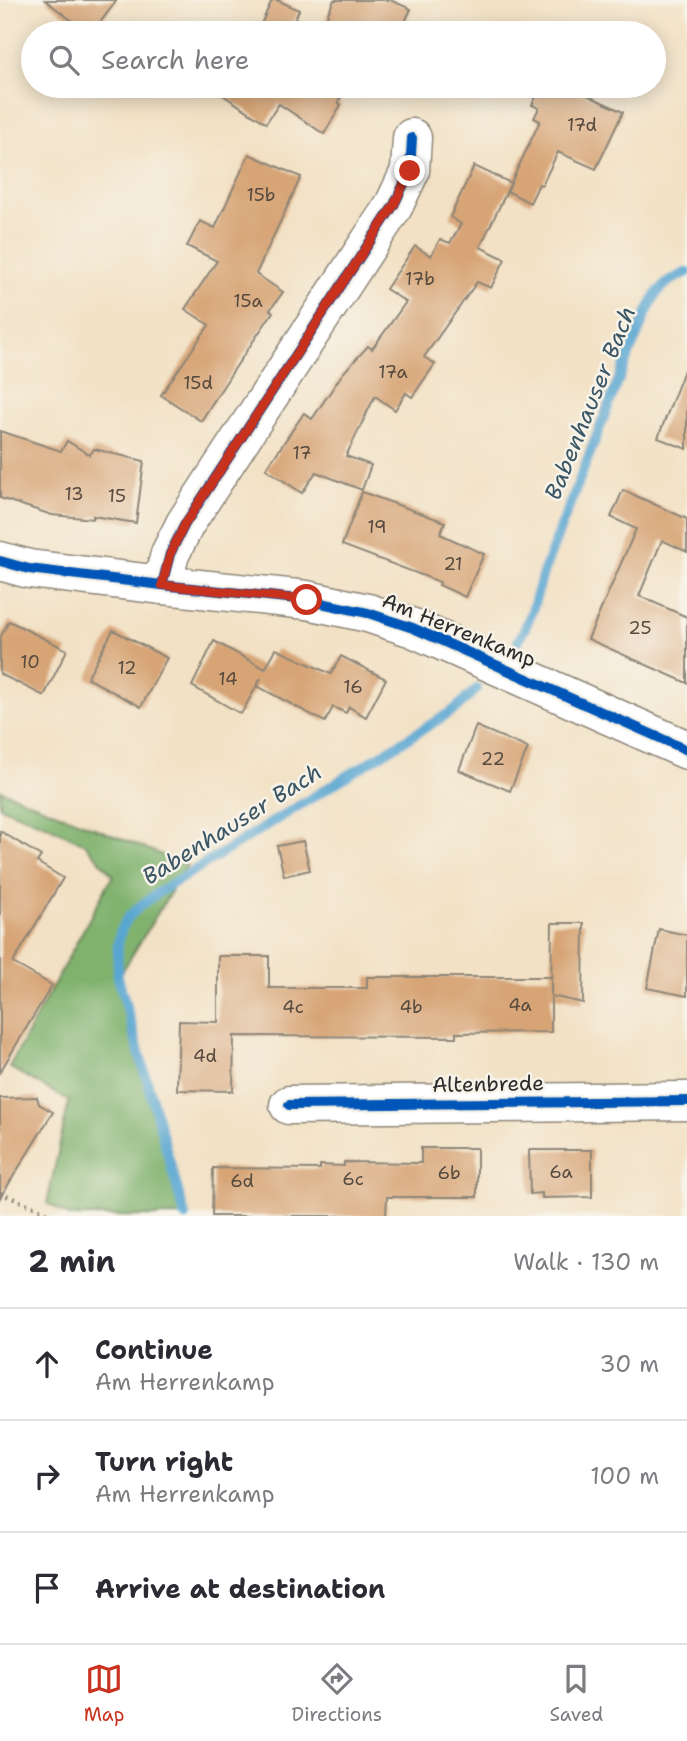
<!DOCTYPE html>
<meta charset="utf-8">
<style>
:root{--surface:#fff;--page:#f7f7f7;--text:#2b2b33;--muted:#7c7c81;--line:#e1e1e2;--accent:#c8321e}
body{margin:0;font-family:"Shantell Sans",sans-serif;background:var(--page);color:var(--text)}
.stop{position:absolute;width:21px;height:21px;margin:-16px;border:5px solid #c8321e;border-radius:50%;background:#fff}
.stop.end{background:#c8321e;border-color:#fff;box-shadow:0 2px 7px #0008}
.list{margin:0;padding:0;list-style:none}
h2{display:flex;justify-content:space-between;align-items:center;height:91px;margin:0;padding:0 28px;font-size:30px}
h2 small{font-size:23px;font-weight:400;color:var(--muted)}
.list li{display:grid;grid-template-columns:46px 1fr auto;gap:21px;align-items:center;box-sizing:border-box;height:112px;padding:0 28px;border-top:2px solid var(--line)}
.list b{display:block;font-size:26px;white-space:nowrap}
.list p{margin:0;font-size:23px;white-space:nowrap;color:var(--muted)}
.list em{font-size:23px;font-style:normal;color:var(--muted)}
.icon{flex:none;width:38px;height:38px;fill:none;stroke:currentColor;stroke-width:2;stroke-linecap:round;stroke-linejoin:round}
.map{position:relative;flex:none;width:687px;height:1216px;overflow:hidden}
.search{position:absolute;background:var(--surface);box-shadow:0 4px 18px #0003;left:21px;right:21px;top:21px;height:77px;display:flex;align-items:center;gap:18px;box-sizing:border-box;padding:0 24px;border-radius:38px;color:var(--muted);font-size:26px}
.sheet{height:427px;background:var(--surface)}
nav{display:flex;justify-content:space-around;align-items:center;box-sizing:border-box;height:98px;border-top:2px solid var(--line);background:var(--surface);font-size:19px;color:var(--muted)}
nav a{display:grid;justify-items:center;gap:4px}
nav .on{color:var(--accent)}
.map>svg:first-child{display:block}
.forest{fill:#80b26e;stroke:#566e4c;stroke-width:2}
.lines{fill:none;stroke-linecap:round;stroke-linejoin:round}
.stream{stroke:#58a6d1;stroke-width:10}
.building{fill:#d7a476}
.minor-casing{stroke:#8e8678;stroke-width:41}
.path{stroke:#8e8678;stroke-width:4.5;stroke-dasharray:2 5;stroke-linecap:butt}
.minor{stroke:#fff;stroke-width:38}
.cycleway-casing{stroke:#f7f3e8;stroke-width:15}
.cycleway{stroke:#0057b8;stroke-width:10}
.route{stroke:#c8321e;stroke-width:9}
.labels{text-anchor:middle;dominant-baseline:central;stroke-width:5;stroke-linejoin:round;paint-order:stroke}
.number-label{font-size:18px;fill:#56493e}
.street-label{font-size:21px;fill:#2b2b2b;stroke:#f7f3e8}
.water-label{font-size:23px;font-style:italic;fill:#3b5665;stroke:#f7f3e8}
</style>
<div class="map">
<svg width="687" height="1216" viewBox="0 0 687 1216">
<rect width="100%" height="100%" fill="#f7f3e8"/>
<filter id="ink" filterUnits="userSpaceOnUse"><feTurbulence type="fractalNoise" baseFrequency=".0143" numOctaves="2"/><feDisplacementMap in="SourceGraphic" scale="14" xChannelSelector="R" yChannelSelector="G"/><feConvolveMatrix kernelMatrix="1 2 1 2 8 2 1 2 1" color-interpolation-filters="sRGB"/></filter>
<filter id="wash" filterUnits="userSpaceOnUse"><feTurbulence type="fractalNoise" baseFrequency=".00686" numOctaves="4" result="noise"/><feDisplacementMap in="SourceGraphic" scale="28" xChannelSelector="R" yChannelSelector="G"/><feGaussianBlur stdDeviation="1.57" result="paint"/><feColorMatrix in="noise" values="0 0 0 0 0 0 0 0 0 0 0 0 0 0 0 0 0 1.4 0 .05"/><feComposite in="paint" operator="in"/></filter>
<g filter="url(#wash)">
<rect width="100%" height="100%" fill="#f2e1c4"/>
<!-- forest -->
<polygon class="forest" points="0,790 187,865 120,975 182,1216 69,1216 47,1203 69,1101 9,1067 113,875 85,844 48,826 0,807"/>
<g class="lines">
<!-- stream -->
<g class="stream">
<path d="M518,641C531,620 536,597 543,573L626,361L647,312L656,294L668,282L687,272"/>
<path d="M185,1216L118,977C118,959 115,938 125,922C133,910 148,900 159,892L454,710L477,689"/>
</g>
</g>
<g id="blocks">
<!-- building -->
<g class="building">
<polygon points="45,0 117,0 92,33 88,33"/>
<polygon points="272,0 277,0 299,10 289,33 257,33"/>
<polygon points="334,0 390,0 411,9 400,33 354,33 325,20"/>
<polygon points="209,86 348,86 338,102 341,105 324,134 279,104 266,123"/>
<polygon points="541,86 568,86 623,112 596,169 558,152 542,185 539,184 530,203 507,191 540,121 534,118 539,108 532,105"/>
<polygon points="249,154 301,177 256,274 283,292 270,310 273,312 233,371 201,421 161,395 209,325 185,309 217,261 187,246 200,221 215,228"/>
<polygon points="474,166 511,183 480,247 505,259 491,288 477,282 424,357 435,364 412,397 406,393 395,410 375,396 346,456 371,465 362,490 316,472 302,493 266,469 304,413 312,419 343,373 368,346 372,349 406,302 386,289 415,246 431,256 440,239 450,243 461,224 450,217"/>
<polygon points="685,368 687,368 687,449 658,438"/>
<polygon points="0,431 61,451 67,441 90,455 94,449 144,461 136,523 93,516 93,519 52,515 0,498"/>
<polygon points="623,490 687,519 687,552 662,540 639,596 687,617 687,683 588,639 636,529 611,517"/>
<polygon points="362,492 445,522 440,534 484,554 465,597 439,585 440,582 342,545"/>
<polygon points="9,621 67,650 44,696 0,674 0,638"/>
<polygon points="113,630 167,658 141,707 87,678"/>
<polygon points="214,641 265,669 276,649 331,674 341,656 386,679 366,717 349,707 346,713 333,707 325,722 257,686 261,678 241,714 192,686"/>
<polygon points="476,726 528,748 510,791 459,770"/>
<polygon points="0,831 41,856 37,862 63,878 13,963 52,985 0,1072"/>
<polygon points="303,841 310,870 284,876 277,846"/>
<polygon points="552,923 584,923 583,1003 551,996"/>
<polygon points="659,929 687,935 687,996 647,988"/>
<polygon points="218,956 269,956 269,988 367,988 367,977 551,977 551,1032 456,1033 456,1037 234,1036 233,1091 177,1090 179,1021 218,1022"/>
<polygon points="37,1097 39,1104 53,1112 0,1198 0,1098"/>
<polygon points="421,1148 477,1148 477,1197 387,1197 386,1216 212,1216 213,1168 320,1169 320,1165 344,1166 344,1162 421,1163"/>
<polygon points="529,1150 592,1150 592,1197 542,1198 542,1193 530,1194"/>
</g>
</g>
</g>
<g filter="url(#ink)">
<use href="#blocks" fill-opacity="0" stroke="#8e8678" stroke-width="2"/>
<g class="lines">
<defs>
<g id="minor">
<polyline points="0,561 29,569 162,585 307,600 368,613 413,628 687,750"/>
<polyline points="162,585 170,554 185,524 394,205 410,171 412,138"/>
<polyline points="289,1105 687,1101"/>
</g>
</defs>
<!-- minor casing -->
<use href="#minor" class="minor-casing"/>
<!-- path -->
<polyline class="path" points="0,1193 51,1214"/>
<!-- minor -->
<use href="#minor" class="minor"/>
<defs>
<g id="cycleway">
<polyline points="0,561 29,569 162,585 307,600 368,613 413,628 687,750"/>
<polyline points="162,585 170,554 185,524 394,205 410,171 412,138"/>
<polyline points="289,1105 687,1101"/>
</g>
</defs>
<!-- cycleway casing -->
<use href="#cycleway" class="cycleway-casing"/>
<!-- cycleway -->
<use href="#cycleway" class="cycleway"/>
</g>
</g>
<g class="lines" filter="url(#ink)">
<!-- route -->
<polyline class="route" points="307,600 162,585 170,554 185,524 394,205 410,171"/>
</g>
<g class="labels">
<!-- number labels -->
<g class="number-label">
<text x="582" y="125">17d</text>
<text x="261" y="195">15b</text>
<text x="420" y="279">17b</text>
<text x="248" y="301">15a</text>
<text x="393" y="372">17a</text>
<text x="198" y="383">15d</text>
<text x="302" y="453">17</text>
<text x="74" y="494">13</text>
<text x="117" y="496">15</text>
<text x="377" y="527">19</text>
<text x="453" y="564">21</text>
<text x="640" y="628">25</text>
<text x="30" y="662">10</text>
<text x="127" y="668">12</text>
<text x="228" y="679">14</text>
<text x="353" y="687">16</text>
<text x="493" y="759">22</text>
<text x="520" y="1005">4a</text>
<text x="293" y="1007">4c</text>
<text x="411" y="1007">4b</text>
<text x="205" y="1056">4d</text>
<text x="561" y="1172">6a</text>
<text x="449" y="1173">6b</text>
<text x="353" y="1179">6c</text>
<text x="242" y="1181">6d</text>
</g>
<!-- street labels -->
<g class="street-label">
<text transform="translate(459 630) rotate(22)">Am Herrenkamp</text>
<text transform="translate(488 1084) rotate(-1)">Altenbrede</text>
</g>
<!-- water labels -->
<g class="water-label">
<text transform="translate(590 403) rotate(-68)">Babenhauser Bach</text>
<text transform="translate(232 824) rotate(-32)">Babenhauser Bach</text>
</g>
</g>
</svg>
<div class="stop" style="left:307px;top:600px"></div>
<div class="stop end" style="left:410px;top:171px"></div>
<div class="search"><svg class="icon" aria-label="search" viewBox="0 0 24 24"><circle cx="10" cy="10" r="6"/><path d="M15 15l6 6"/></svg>Search here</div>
</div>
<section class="sheet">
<h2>2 min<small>Walk · 130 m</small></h2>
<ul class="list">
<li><svg class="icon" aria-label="ahead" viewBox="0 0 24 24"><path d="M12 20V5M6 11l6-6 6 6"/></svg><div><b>Continue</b><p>Am Herrenkamp</p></div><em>30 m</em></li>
<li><svg class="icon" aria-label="right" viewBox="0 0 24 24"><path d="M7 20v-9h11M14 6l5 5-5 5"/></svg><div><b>Turn right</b><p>Am Herrenkamp</p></div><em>100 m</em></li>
<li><svg class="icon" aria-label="arrive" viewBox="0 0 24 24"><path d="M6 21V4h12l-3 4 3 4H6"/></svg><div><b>Arrive at destination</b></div></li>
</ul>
</section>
<nav>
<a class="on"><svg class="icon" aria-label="map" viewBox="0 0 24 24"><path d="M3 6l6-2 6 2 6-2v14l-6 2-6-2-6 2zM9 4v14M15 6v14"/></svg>Map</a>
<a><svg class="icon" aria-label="directions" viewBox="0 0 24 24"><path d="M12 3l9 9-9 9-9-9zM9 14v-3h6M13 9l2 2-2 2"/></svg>Directions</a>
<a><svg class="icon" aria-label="saved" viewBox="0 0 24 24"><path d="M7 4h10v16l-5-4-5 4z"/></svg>Saved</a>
</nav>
